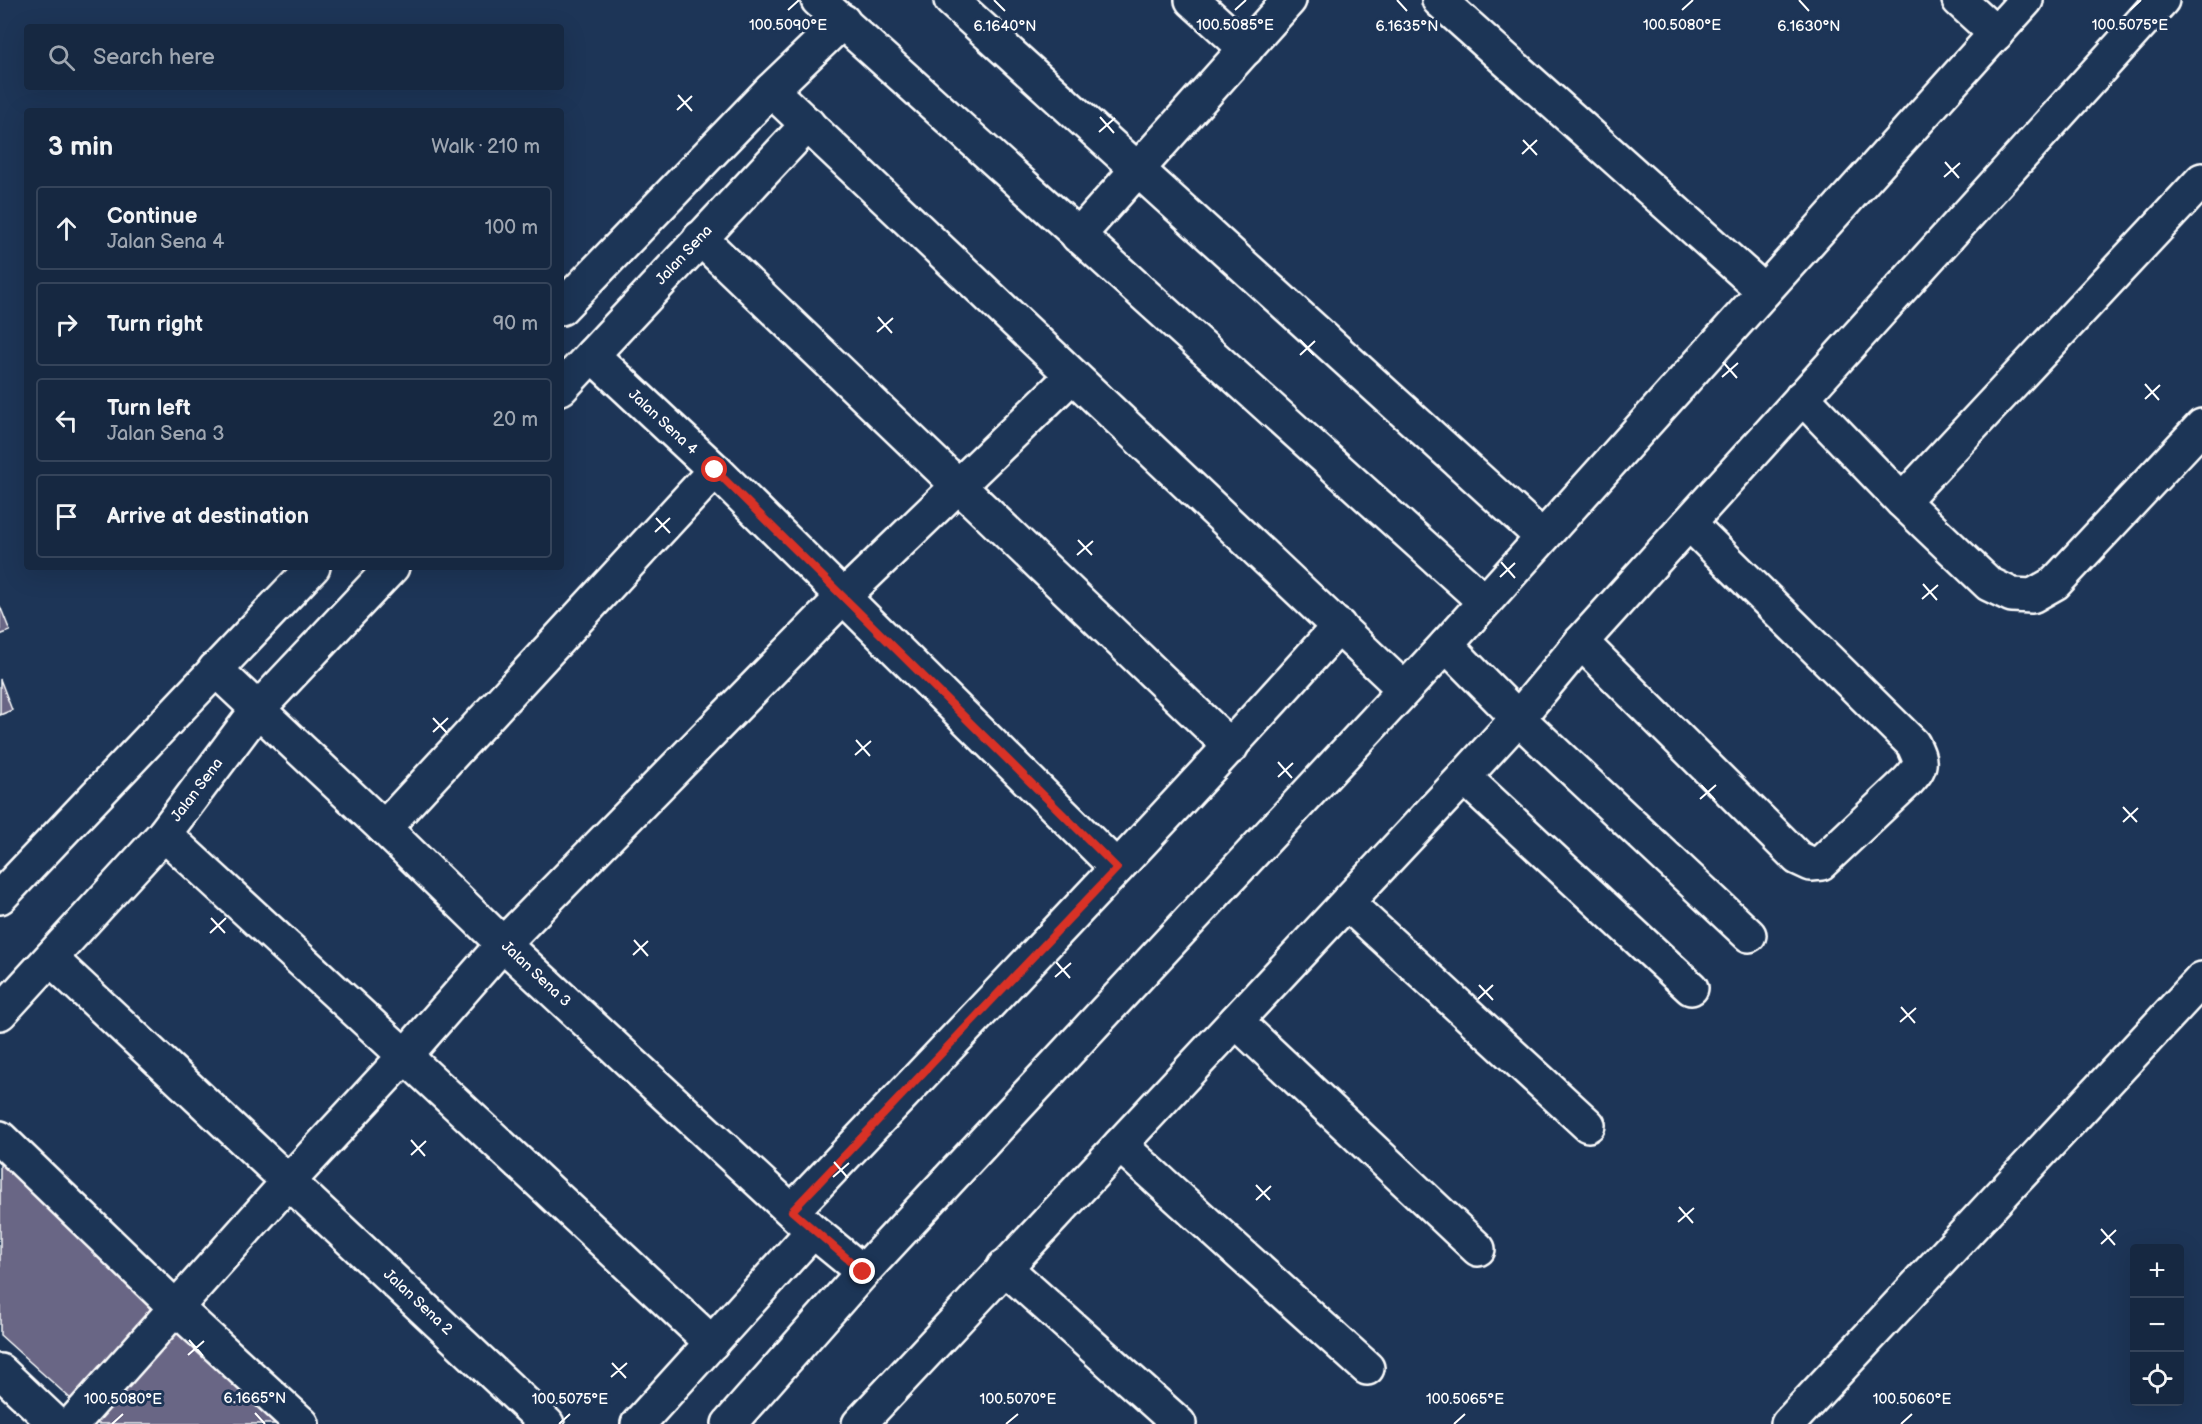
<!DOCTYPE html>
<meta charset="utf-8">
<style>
:root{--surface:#162841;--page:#1f3048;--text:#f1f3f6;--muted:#9ea6b1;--line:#35445a}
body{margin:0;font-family:"Balsamiq Sans",sans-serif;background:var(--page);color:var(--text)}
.controls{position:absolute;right:18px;bottom:18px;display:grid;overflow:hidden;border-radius:6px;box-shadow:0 6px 24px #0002}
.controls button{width:54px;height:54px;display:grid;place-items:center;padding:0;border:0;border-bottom:2px solid var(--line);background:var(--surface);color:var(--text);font:30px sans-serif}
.stop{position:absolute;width:18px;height:18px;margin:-14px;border:4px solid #d93025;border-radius:50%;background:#fff}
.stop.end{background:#d93025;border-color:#fff;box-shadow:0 2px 6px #0008}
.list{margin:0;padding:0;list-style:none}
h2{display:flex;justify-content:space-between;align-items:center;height:78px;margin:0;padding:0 24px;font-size:26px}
h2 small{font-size:20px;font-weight:400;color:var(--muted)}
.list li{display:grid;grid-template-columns:39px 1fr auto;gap:18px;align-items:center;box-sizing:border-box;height:84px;margin:0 12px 12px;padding:0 12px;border:2px solid var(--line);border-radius:6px}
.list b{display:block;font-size:22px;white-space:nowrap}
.list p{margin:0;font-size:20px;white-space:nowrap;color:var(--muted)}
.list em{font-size:20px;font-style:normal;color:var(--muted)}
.icon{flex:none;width:33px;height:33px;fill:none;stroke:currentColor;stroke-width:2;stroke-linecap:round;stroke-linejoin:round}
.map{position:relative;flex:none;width:2202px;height:1424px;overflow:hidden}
.search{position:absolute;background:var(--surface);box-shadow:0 6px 24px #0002;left:24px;top:24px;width:540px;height:66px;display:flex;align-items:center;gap:15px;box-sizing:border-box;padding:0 21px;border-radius:6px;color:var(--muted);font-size:22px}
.panel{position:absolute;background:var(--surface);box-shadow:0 6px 24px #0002;left:24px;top:108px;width:540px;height:462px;border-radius:6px}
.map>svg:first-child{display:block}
.building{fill:#696685;stroke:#fff;stroke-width:1.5}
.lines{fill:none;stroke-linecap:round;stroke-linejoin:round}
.minor-casing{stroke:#fff;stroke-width:38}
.minor{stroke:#1d3557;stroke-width:33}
.route{stroke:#d93025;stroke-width:8}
.ticks{fill:none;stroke:#fff;stroke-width:2}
.labels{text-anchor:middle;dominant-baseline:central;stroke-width:6;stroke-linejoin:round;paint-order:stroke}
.street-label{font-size:15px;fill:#fff;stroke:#1d3557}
.ticks-label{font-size:15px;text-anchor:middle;fill:#fff;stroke:#1d3557;stroke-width:6;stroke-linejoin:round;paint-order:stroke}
</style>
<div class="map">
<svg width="2202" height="1424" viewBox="0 0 2202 1424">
<rect width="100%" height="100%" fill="#1d3557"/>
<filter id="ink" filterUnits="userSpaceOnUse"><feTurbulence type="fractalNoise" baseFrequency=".0167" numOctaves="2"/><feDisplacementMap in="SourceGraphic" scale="12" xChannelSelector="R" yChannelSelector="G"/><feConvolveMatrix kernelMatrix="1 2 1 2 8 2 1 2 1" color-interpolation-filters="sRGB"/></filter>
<g filter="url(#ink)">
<!-- building -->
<g class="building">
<polygon points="0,606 10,631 0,635"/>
<polygon points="0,679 12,710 0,715"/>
<polygon points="0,1161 159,1305 72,1400 0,1335"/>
<polygon points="174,1324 282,1424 98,1424 90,1417"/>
</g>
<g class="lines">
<defs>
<g id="minor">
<polyline points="818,0 1484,601"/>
<polyline points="951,0 1542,537"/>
<polyline points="1192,0 1246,49"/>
<polyline points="1439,0 1764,291"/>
<polyline points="1959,0 1996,34"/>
<polyline points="771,90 1404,689"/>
<polyline points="1078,236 1289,0"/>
<polyline points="700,238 1231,747"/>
<polyline points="561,308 771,90 843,21"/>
<polyline points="592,355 715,470 1117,868"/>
<polyline points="561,388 808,124"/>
<polyline points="1802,397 1902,501 1989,584 2012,595 2032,596 2055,583 2202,426"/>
<polyline points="1902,501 2202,180"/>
<path d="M1581,642L1798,858L1811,864L1821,863L1908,781C1922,766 1922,763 1913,744L1689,523"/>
<polyline points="1446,645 1518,718 1749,935"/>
<polyline points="215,669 384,828 503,944 813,1231 863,1272"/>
<polyline points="1464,777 1691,988"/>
<polyline points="384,828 715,470"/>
<polyline points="164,834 405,1056 712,1343"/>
<polyline points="0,897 313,567"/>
<polyline points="1347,903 1588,1125"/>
<polyline points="51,959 547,1424"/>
<polyline points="0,1013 164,834 258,709 392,567"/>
<polyline points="1236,1021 1478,1249"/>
<polyline points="0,1138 175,1307 302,1424"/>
<polyline points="1120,1145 1367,1368"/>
<path d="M792,1211C976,1017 1161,825 1339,626"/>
<polyline points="1004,1267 1179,1424"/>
<polyline points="0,1371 56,1424"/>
<polyline points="72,1424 289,1181 405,1056 503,944 844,596 1072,376"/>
<polyline points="638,1424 813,1231"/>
<polyline points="729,1424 863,1272 1446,645 2026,0"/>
<polyline points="859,1424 1464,777 1518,718 1581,642 2162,0"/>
<polyline points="1788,1424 2202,979"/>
</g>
</defs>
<!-- minor casing -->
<use href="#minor" class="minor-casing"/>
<!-- minor -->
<use href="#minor" class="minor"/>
</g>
</g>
<g class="lines" filter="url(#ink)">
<!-- route -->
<polyline class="route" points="715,470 1117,868 792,1211 863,1272"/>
</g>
<!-- ticks -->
<path class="ticks" d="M994,0L1005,11M1397,0L1407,11M1799,0L1809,11M788,10L799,0M1235,10L1246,0M1682,10L1693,0M2130,10L2141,0M678,95L692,111M677,110L692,96M1100,117L1114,133M1099,132L1115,118M1523,140L1537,155M1522,154L1537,140M1945,162L1959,178M1944,177L1960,163M878,317L892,333M877,332L893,318M1300,340L1314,355M1300,355L1315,341M1723,362L1737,378M1722,377L1738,363M2145,384L2159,400M2145,399L2160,385M656,518L670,533M655,532L670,518M1078,540L1092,555M1077,555L1093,541M1501,562L1515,578M1500,577L1515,563M1923,584L1937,600M1922,599L1938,585M433,718L447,733M433,732L448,718M856,740L870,756M855,755L871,741M1278,762L1292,778M1278,777L1293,763M1701,785L1715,800M1700,799L1716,785M2123,807L2137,822M2123,822L2138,808M211,918L225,933M210,933L226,918M634,940L648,956M633,955L648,941M1056,962L1070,978M1055,977L1071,963M1479,985L1493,1000M1478,999L1493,985M1901,1007L1915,1023M1900,1022L1916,1008M411,1140L425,1156M411,1155L426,1141M834,1162L848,1178M833,1177L849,1163M1256,1185L1270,1200M1256,1200L1271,1186M1679,1207L1693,1223M1678,1222L1694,1208M2101,1229L2115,1245M2101,1244L2116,1230M189,1340L203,1356M188,1355L204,1341M612,1363L626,1378M611,1377L627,1363M255,1413L265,1424M112,1424L123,1414M559,1424L570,1414M1006,1424L1018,1414M1454,1424L1465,1414M1901,1424L1912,1414"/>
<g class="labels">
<!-- street labels -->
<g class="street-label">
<text transform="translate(684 255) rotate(-47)">Jalan Sena</text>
<text transform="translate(663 422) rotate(43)">Jalan Sena 4</text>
<text transform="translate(197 790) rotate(-53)">Jalan Sena</text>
<text transform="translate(536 974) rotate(43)">Jalan Sena 3</text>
<text transform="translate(418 1302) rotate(43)">Jalan Sena 2</text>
</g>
</g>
<g class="ticks-label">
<text x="788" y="30">100.5090°E</text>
<text x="1235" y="30">100.5085°E</text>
<text x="1682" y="30">100.5080°E</text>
<text x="2130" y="30">100.5075°E</text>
<text x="1005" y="31">6.1640°N</text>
<text x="1809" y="31">6.1630°N</text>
<text x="1407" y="31">6.1635°N</text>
<text x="255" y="1403">6.1665°N</text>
<text x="123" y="1404">100.5080°E</text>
<text x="570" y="1404">100.5075°E</text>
<text x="1018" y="1404">100.5070°E</text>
<text x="1465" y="1404">100.5065°E</text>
<text x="1912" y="1404">100.5060°E</text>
</g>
</svg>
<div class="controls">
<button>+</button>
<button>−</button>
<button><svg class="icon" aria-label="locate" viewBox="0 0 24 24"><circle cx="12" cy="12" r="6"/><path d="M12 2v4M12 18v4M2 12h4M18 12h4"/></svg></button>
</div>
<div class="stop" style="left:715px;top:470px"></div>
<div class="stop end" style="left:863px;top:1272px"></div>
<div class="search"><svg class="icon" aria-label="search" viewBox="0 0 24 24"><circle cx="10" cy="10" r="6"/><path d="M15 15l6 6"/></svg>Search here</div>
<section class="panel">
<h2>3 min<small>Walk · 210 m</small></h2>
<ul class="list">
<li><svg class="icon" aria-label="ahead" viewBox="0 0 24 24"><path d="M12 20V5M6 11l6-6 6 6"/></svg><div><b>Continue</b><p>Jalan Sena 4</p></div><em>100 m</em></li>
<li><svg class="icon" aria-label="right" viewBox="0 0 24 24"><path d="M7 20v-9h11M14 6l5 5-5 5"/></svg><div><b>Turn right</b></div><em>90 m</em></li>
<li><svg class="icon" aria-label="left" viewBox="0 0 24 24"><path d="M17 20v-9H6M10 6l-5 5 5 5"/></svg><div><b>Turn left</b><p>Jalan Sena 3</p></div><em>20 m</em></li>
<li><svg class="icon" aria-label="arrive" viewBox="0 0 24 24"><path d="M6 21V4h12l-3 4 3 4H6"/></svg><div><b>Arrive at destination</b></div></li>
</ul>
</section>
</div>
